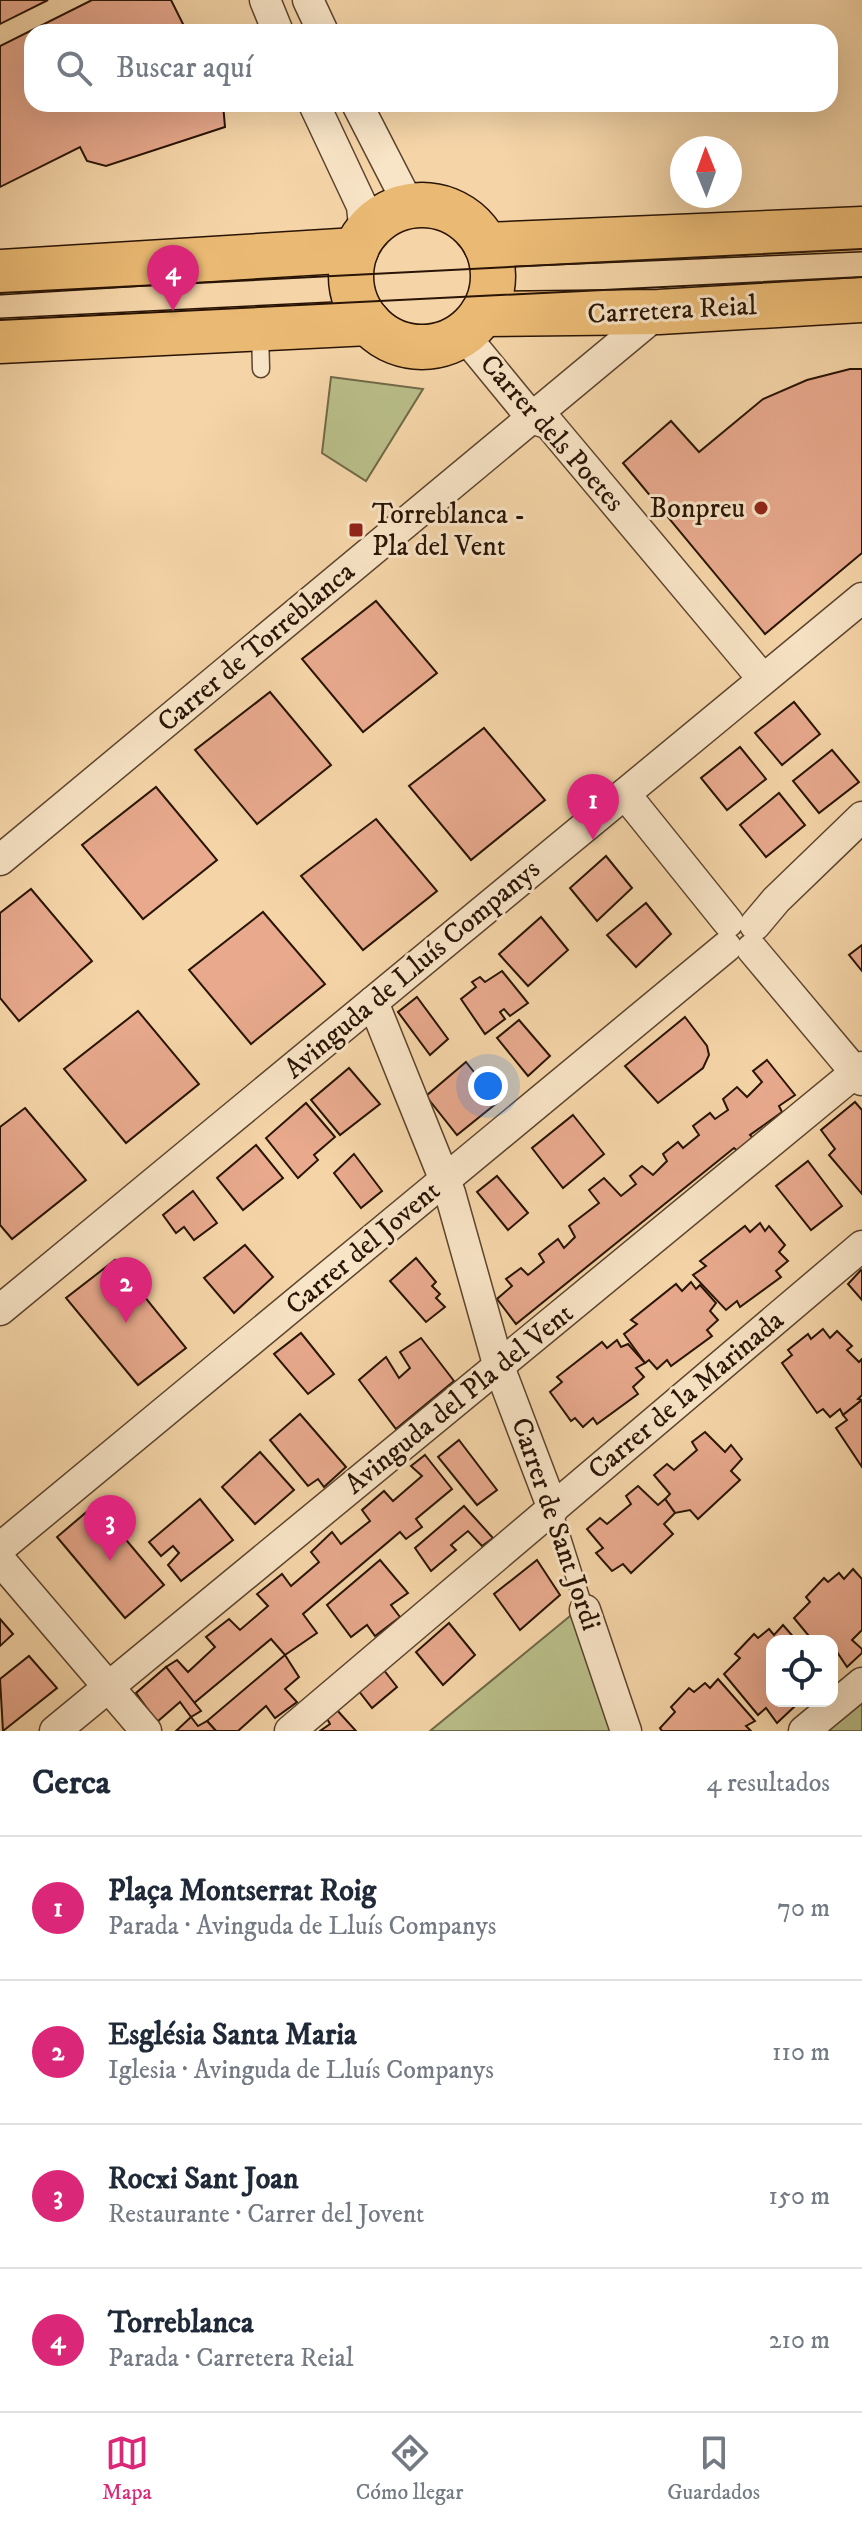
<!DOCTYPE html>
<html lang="es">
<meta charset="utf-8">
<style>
:root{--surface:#fff;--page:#f6f6f7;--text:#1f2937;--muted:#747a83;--line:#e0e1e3;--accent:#db2777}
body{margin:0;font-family:"IM FELL DW Pica",serif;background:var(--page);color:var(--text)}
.controls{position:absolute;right:24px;bottom:24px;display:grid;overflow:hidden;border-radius:16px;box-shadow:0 8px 32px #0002}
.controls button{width:72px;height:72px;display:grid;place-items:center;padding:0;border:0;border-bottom:2px solid var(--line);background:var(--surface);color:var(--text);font:40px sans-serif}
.compass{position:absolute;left:670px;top:136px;width:72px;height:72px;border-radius:50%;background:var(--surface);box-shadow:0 8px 32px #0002;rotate:359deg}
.you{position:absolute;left:488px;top:1086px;width:28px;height:28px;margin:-20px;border:6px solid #fff;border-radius:50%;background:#1a73e8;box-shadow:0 0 0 12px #1a73e833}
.badge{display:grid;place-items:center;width:52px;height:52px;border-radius:50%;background:var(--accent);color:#fff;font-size:26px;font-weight:700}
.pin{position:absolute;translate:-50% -66px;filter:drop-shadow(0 2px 4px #0008)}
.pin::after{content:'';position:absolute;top:42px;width:28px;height:24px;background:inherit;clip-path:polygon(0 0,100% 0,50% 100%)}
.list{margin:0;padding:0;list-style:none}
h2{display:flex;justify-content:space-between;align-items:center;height:104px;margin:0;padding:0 32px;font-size:34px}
h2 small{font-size:26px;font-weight:400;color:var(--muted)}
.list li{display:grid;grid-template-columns:52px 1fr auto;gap:24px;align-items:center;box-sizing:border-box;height:144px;padding:0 32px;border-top:2px solid var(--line)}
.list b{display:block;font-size:30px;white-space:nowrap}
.list p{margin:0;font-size:26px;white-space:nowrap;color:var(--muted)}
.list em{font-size:26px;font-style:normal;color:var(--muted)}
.icon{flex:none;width:44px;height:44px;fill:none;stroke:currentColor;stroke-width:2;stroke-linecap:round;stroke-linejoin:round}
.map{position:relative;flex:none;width:862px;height:1731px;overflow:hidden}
.search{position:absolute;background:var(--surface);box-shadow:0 8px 32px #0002;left:24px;right:24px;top:24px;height:88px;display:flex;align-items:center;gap:20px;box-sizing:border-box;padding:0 28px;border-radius:24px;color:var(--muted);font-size:30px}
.sheet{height:680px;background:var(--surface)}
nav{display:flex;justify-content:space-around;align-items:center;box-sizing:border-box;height:112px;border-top:2px solid var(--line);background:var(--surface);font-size:22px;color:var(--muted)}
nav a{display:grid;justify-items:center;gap:4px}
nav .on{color:var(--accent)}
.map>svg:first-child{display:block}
.green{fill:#b9be89;stroke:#716947;stroke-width:2}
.building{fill:#e8a98d;stroke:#291405;stroke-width:2}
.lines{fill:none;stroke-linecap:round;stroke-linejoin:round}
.service-casing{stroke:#5c442e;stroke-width:19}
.minor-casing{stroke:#5c442e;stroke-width:33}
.primary-casing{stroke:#291405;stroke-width:47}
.service{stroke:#f8e4c6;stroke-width:16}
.minor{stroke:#f8e4c6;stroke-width:30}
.primary{stroke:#eaba74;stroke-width:44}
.tram{stroke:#291405;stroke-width:2}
.poi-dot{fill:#8f2418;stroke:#f8e4c6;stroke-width:3}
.labels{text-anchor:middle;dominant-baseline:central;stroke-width:6;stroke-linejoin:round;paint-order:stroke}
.street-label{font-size:28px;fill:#291405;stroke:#f8e4c6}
.poi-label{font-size:28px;fill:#291405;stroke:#f8e4c6;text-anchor:end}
</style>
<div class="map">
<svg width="862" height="1731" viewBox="0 0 862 1731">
<rect width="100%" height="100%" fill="#f5d5a8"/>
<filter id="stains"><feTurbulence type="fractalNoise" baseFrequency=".0025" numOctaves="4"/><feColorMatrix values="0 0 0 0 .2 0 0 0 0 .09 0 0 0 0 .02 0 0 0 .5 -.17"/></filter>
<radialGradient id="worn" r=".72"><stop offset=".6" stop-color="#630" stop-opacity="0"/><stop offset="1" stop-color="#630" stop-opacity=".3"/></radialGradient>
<!-- green -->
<g class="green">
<polygon points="331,377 423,389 366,481 322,453"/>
<polygon points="575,1612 612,1731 430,1731"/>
<polygon points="862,1703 862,1731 828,1731"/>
</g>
<!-- building -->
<g class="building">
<polygon points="0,0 48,0 0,24"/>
<polygon points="92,0 171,0 187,32 32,32 32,104 223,104 225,127 106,166 87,161 80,147 0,187 0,46"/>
<polygon points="850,369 862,369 862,553 765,634 623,463 671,421 699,452 763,399 807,380"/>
<polygon points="376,601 437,673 363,732 302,659"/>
<polygon points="270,692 331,765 257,824 195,750"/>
<polygon points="794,702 820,734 782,765 755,733"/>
<polygon points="484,728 545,800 471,860 409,786"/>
<polygon points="740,747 766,779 727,810 701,778"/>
<polygon points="832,750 859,782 819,813 793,781"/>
<polygon points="156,787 217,860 143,919 82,845"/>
<polygon points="779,793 805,825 766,857 740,825"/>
<polygon points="376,819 437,891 363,950 301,876"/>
<polygon points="606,856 632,888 597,921 570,888"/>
<polygon points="31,889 92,961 19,1021 0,998 0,913"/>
<polygon points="646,903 671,934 636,967 607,935"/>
<polygon points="263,912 325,984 251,1044 189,970"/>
<polygon points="541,917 568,950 528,986 499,954"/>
<polygon points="862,945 862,971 849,955"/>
<polygon points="502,971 528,1003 510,1016 504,1009 500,1012 505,1019 485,1034 461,999 476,987 472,982 480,977 485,982"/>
<polygon points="417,997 448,1039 430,1055 398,1012"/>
<polygon points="138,1011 199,1084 126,1143 64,1069"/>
<polygon points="685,1017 707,1046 709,1055 703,1068 658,1103 625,1066"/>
<polygon points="519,1020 550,1056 528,1076 497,1038"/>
<polygon points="767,1060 795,1095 779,1106 782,1112 750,1135 755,1140 739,1152 734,1148 516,1324 497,1299 512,1286 506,1279 521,1268 528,1275 544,1262 539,1254 558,1239 564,1248 575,1237 569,1226 599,1203 589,1190 604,1178 621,1196 636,1184 630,1176 642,1166 653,1175 667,1161 663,1154 678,1142 683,1148 699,1135 693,1126 710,1113 715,1119 728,1110 723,1099 737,1087 747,1097 762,1082 753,1071"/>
<polygon points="466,1062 498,1102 457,1135 426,1096"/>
<polygon points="349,1068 380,1104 340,1135 311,1100"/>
<polygon points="855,1102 862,1110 862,1194 829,1155 835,1149 821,1130"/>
<polygon points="306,1103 335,1137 314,1155 318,1160 298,1178 266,1138"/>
<polygon points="25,1108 86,1180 12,1239 0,1225 0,1127"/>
<polygon points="573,1115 604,1154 563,1188 532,1148"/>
<polygon points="256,1145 283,1178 243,1210 217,1178"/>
<polygon points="354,1154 382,1191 361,1208 334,1173"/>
<polygon points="808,1161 842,1206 811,1230 776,1186"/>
<polygon points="497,1176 528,1213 508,1230 477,1192"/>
<polygon points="193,1191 217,1223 194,1240 184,1227 176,1233 163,1215"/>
<polygon points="760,1223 765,1231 769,1226 785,1245 779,1252 788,1261 776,1271 781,1277 740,1307 737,1301 726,1310 693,1275 706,1266 700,1261 745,1226 750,1232"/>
<polygon points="245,1245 273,1277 234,1313 204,1278"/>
<polygon points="416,1258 436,1282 432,1286 440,1294 436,1298 445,1307 426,1322 390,1281"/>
<polygon points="115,1260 186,1348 138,1385 66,1298"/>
<polygon points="861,1270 862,1272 862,1300 848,1284"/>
<polygon points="691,1282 696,1289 700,1285 716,1303 710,1311 718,1320 707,1330 712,1336 671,1366 667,1360 657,1369 649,1360 645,1363 624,1334 637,1324 631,1320 676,1284 682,1291"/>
<polygon points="823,1329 830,1338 837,1331 852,1346 847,1350 859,1362 862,1359 862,1395 858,1399 862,1400 843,1415 840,1409 830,1417 823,1409 817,1413 782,1363 792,1355 788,1350 808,1334 811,1339"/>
<polygon points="301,1333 334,1374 308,1394 274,1354"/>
<polygon points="421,1338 454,1381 396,1429 359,1380 386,1357 399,1378 410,1368 400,1352"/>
<polygon points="617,1340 621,1347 628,1344 645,1363 636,1368 644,1377 633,1387 638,1394 597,1424 593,1418 583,1427 575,1418 571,1421 550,1392 562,1382 557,1377 602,1342 607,1348"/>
<polygon points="862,1400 862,1467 836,1428 847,1420 843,1415"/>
<polygon points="300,1414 346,1467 324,1487 318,1479 308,1486 270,1440"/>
<polygon points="705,1432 725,1452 731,1445 742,1459 731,1471 740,1480 698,1519 690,1510 675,1513 665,1499 670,1494 654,1475 667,1464 674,1470 697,1450 692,1442"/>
<polygon points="459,1440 497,1490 477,1505 438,1457"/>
<polygon points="260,1452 294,1490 255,1524 222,1487"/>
<polygon points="425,1455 452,1489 416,1519 422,1527 406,1539 400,1532 303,1614 317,1633 285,1655 271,1639 194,1703 166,1667 177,1660 188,1672 215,1647 206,1637 229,1619 240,1630 268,1606 257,1594 282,1574 291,1586 319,1562 311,1552 332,1532 341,1544 370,1521 362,1510 384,1491 393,1501 422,1476 411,1466"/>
<polygon points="638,1486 658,1505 665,1499 675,1513 664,1524 673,1534 631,1573 623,1564 612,1571 596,1553 603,1548 587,1529 600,1518 607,1524 631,1504 626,1496"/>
<polygon points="200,1499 233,1540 181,1581 168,1565 179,1553 173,1546 161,1556 149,1542"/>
<polygon points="96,1504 164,1585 125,1618 57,1537"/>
<polygon points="464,1506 493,1538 482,1546 468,1531 451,1545 456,1550 431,1571 415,1548"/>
<polygon points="380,1560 408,1593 391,1605 400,1617 375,1636 367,1625 351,1637 327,1605"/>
<polygon points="537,1560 560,1595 520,1630 494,1594"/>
<polygon points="853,1569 862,1579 862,1630 852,1640 862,1649 862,1653 847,1667 837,1652 832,1656 832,1641 813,1641 794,1618 810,1602 806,1597 824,1578 828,1582 839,1573 844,1579"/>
<polygon points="0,1619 13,1634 0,1646"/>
<polygon points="449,1623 475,1655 443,1685 416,1652"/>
<polygon points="783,1625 797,1641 772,1641 772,1701 787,1701 794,1707 777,1723 766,1708 758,1715 724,1674 740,1658 735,1654 754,1634 758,1638 769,1629 774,1635"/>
<polygon points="285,1655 299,1677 285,1689 297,1702 275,1718 266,1706 238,1731 216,1731 207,1721"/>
<polygon points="29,1656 57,1688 3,1731 0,1679"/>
<polygon points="166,1667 201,1711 191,1717 180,1702 157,1722 136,1693"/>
<polygon points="383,1669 397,1687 372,1708 358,1690"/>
<polygon points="718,1679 755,1721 746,1726 751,1731 662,1731 660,1728 675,1712 671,1707 689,1688 694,1692 705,1683 710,1688"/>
<polygon points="336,1709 356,1731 320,1731 330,1724 326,1717"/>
<polygon points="191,1717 198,1726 207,1721 216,1731 176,1731"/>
</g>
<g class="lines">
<defs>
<g id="service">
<polyline points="260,331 261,369"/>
<polyline points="553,1509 585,1610"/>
</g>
<g id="minor">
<polyline points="265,0 278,32"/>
<polyline points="308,0 323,32"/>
<polyline points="314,104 362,206 365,235"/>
<polyline points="357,104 410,207"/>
<polyline points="463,334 532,418 549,424 763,679"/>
<polyline points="625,794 728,922"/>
<polyline points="0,860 659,312"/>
<polyline points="755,925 776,900 862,817"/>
<polyline points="752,949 862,1080"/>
<polyline points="373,1002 450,1193 498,1364 553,1509"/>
<polyline points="0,1310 862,598"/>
<polyline points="0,1548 726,947"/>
<polyline points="0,1560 146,1731"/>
<polyline points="585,1610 626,1731"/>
<polyline points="55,1731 862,1067"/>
<polyline points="290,1731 862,1246"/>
<polyline points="804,1731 862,1683"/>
</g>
<g id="primary">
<circle cx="422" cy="276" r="71"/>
<polyline points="486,245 862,229"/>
<polyline points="0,272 356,250"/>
<polyline points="482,314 659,312 862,300"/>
<polyline points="0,341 369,323"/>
</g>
</defs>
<!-- service casing -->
<use href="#service" class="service-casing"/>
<!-- minor casing -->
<use href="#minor" class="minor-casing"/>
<!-- primary casing -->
<use href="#primary" class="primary-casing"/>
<!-- service -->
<use href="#service" class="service"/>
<!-- minor -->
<use href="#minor" class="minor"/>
<!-- primary -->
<use href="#primary" class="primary"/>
<!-- tram -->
<g class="tram">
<polyline points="0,293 862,249"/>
<polyline points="0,320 862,277"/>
</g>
</g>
<!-- markers -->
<g class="poi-dot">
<circle cx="761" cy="508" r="8"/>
<rect x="348" y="522" width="16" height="16" rx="4"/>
</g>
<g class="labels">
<!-- street labels -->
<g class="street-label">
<text transform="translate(672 310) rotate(-3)">Carretera Reial</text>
<text transform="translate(552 433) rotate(48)">Carrer dels Poetes</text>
<text transform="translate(256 647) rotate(-40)">Carrer de Torreblanca</text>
<text transform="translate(412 969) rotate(-40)">Avinguda de Lluís Companys</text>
<text transform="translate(363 1248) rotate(-40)">Carrer del Jovent</text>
<text transform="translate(686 1395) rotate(-40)">Carrer de la Marinada</text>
<text transform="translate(459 1399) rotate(-39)">Avinguda del Pla del Vent</text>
<text transform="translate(556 1524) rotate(71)">Carrer de Sant Jordi</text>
</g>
<!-- poi labels -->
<g class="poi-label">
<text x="745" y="508">Bonpreu</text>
<text x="372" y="514" text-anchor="start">Torreblanca -<tspan x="372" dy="32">Pla del Vent</tspan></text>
</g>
</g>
<rect width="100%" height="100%" filter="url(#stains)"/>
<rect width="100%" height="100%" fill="url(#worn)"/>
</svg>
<div class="controls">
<button><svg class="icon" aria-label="locate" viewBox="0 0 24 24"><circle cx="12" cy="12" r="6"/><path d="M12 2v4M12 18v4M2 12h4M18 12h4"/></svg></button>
</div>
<svg class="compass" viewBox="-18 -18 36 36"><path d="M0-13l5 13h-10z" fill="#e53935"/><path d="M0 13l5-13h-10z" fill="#747a83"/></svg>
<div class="you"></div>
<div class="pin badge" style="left:593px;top:840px">1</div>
<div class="pin badge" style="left:126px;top:1323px">2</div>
<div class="pin badge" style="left:110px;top:1561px">3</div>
<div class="pin badge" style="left:173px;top:311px">4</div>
<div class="search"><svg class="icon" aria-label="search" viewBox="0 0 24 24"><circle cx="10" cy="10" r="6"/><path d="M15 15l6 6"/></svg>Buscar aquí</div>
</div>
<section class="sheet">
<h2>Cerca<small>4 resultados</small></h2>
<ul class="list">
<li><span class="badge">1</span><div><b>Plaça Montserrat Roig</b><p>Parada · Avinguda de Lluís Companys</p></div><em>70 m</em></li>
<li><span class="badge">2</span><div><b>Església Santa Maria</b><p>Iglesia · Avinguda de Lluís Companys</p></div><em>110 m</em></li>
<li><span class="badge">3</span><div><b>Rocxi Sant Joan</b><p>Restaurante · Carrer del Jovent</p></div><em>150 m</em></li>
<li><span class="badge">4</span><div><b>Torreblanca</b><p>Parada · Carretera Reial</p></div><em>210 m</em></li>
</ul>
</section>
<nav>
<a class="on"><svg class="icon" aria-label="map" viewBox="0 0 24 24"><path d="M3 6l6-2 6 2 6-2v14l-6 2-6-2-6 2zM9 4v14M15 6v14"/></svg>Mapa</a>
<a><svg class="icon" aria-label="directions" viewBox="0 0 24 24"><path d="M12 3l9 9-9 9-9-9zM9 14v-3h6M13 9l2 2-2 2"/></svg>Cómo llegar</a>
<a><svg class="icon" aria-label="saved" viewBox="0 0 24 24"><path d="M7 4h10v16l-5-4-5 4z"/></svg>Guardados</a>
</nav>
